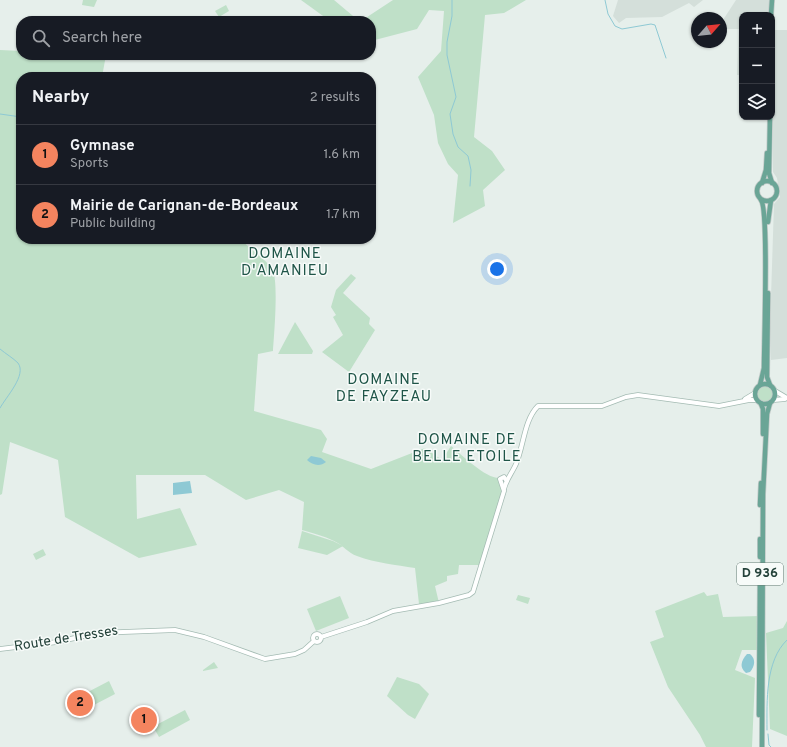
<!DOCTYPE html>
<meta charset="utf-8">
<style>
:root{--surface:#171b24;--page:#20242c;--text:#f1f3f6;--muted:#9ea1a6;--line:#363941;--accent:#f4845f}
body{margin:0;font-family:Overpass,sans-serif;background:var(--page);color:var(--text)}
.controls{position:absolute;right:12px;top:12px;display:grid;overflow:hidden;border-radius:8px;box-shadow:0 1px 3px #0004}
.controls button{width:36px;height:36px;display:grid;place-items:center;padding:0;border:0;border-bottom:1px solid var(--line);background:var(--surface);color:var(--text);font:20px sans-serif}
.compass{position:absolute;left:691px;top:12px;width:36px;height:36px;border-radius:50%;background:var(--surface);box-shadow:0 1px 3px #0004;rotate:62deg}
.you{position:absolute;left:497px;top:269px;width:14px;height:14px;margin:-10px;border:3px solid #fff;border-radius:50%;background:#1a73e8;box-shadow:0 0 0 6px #1a73e833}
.badge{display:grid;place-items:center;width:26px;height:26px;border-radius:50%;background:var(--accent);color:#111;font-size:13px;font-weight:700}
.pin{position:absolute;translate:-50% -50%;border:2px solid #fff;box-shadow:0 1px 4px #0006}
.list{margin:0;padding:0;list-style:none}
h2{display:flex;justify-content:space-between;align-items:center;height:52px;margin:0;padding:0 16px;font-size:17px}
h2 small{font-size:13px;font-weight:400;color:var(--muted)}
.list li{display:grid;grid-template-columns:26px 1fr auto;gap:12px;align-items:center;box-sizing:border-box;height:60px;padding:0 16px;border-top:1px solid var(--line)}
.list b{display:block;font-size:15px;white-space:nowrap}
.list p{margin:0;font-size:13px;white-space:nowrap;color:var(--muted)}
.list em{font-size:13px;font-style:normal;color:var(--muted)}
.icon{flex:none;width:22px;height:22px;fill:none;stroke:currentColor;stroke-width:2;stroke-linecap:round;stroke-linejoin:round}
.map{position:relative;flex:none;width:787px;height:747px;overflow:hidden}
.search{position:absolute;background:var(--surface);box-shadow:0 1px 3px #0004;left:16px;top:16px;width:360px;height:44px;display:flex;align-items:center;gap:10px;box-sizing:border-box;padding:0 14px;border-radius:16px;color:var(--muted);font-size:15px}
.panel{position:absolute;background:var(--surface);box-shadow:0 1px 3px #0004;left:16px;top:72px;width:360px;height:172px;border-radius:16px}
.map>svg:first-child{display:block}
.built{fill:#d4dfda}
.green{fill:#bfe0c8}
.water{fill:#8ec9d4}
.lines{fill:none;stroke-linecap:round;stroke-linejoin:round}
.stream{stroke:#8ec9d4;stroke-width:1}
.secondary-casing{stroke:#a4bbb3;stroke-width:5.5}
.primary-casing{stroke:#c2cac8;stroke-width:6}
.secondary{stroke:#fff;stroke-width:4}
.primary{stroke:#6aa596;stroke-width:4.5}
.labels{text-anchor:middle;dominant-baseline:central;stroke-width:3;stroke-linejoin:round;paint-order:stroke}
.shield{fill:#f7fbf9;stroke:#637a73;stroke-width:1}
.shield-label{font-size:13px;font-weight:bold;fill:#24423a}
.street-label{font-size:14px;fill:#24423a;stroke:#f7fbf9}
.neighbourhood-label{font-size:15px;letter-spacing:1px;fill:#1f5548;stroke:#f7fbf9}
</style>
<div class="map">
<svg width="787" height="747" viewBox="0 0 787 747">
<rect width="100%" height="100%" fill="#e6efeb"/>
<!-- built -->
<g class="built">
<polygon points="618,0 703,0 694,7 689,3 662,17 626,18 619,23 613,16"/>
<polygon points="736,0 774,0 774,30 787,30 787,358 771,360 770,328 774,204 780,197 777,178 773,172 772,15 742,15 742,75 737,75 739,29 721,29 721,23"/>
</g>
<!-- green -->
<g class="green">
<polygon points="83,0 97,0 94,7 82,5"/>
<polygon points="334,0 359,21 330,21 301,0"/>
<polygon points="393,0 526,0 504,13 485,15 474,137 492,151 505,170 483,190 485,206 453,223 458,175 448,164 438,143 434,115 418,77 441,51 444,11 429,10 417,29 371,41 371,21 361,21"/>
<polygon points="226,5 229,11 219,17 215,11"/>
<path d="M0,50L21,51V55H106L102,77H21V239H241C250,250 264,257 272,269C279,278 274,336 273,351L258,354L254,411L321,430L327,439L322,452L371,469L425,448L442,460L451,446C462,455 487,480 501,478L504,488L482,565H459L458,574L447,576V581L435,586L439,603L419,604L415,568C396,565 376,563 357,556C348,553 343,545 334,541C324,536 312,533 302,530L304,502L279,490L246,500L205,475H136L137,519L180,508L197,545L139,558L65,517L58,460L10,442L2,494L0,495Z"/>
<polygon points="351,274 356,278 343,293 370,318 369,324 375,330 349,372 322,352 343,335 333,317 336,315 331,307 336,290"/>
<polygon points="295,322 313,351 312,354 278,354"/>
<circle cx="765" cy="394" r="8"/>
<polygon points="302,531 333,541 343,546 327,555 298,548"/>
<polygon points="43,549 46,555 36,560 33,554"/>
<polygon points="704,592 707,596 718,594 723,617 760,616 760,650 742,650 735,670 755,678 752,747 706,747 700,735 668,687 650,642 664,637 655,611"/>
<polygon points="518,595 530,598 528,604 516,600"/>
<polygon points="340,596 349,618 316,631 307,609"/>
<polygon points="787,621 787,736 770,729 766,633 783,628"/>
<polygon points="214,662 218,668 203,671 203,670"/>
<polygon points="397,677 419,684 429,694 415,719 408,715 387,696"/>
<polygon points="109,681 115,694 92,706 86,693"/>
<polygon points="185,710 190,720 159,737 155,730 158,724"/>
</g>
<!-- water -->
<g class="water">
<path d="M311,456L321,458L326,462C320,467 312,465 307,460Z"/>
<polygon points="190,481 192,493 173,495 173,483"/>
<path d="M747,654H750C756,659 755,666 750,672L746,673C739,667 741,661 747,654Z"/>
</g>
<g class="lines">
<!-- stream -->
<g class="stream">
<polyline points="452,0 452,16 447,42 447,55 456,97 450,114 453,134 458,147 468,156 471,170 470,186"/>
<polyline points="605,0 608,14 615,26 622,29 651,24 655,25 666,58"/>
<polyline points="0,114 21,117"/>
<path d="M0,349C6,354 13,358 18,363C27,375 6,397 0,408"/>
<path d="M767,730C767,701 765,661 787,640"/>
<polyline points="768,734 769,745 771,747"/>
</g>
<defs>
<g id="secondary">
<polyline points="775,391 787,398"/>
<polyline points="745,399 755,393"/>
<polyline points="774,400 785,399"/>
<path d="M504,489C506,480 512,473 516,464C524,445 524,420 538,406H602L626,397L638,395L719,406L749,400H757"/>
<circle cx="317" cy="638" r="4"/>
<polyline points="321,637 367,622 393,611 439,603 469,595 473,592 504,491 500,479 504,477 506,480"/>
<polyline points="0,649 57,642 97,633 175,630 204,637 265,659 295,654 304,650 314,641"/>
</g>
<g id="primary">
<polyline points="771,15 772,0"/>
<polyline points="770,117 769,173 772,183"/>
<circle cx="767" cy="191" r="10"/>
<polyline points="762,183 766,170 767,153"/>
<polyline points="768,222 771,200"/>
<polyline points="768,293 767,377 770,385"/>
<circle cx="765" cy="394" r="10"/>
<path d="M760,385L764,368C764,344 769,210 761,200"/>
<polyline points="761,404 763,409 763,434"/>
<polyline points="760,505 761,483"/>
<polyline points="760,539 760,557"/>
<polyline points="759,715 760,575"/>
<polyline points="762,747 763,494 767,414 770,403"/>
</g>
</defs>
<!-- secondary casing -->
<use href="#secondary" class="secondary-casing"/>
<!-- primary casing -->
<use href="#primary" class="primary-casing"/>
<!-- secondary -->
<use href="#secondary" class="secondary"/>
<!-- primary -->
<use href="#primary" class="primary"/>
</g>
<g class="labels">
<!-- shield labels -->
<rect class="shield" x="737" y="563" width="46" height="22" rx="3"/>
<g class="shield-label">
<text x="760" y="574">D 936</text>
</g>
<!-- street labels -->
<g class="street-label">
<text transform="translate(66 639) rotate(-9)">Route de Tresses</text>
</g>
<!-- neighbourhood labels -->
<g class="neighbourhood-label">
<text x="285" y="254">DOMAINE<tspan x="285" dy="17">D'AMANIEU</tspan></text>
<text x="384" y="380">DOMAINE<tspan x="384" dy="17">DE FAYZEAU</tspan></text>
<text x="467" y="440">DOMAINE DE<tspan x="467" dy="17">BELLE ETOILE</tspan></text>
</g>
</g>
</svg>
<div class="controls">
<button>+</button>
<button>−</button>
<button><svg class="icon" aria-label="layers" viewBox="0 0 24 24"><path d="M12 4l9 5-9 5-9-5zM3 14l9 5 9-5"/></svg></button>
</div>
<svg class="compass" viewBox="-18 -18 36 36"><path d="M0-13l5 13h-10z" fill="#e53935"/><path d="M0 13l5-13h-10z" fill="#9ea1a6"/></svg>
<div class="you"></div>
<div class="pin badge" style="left:144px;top:720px">1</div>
<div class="pin badge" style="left:80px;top:703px">2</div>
<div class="search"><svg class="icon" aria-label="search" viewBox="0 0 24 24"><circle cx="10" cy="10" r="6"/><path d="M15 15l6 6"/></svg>Search here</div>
<section class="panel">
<h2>Nearby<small>2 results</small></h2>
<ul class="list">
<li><span class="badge">1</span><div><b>Gymnase</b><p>Sports</p></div><em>1.6 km</em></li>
<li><span class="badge">2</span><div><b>Mairie de Carignan-de-Bordeaux</b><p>Public building</p></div><em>1.7 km</em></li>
</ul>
</section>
</div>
